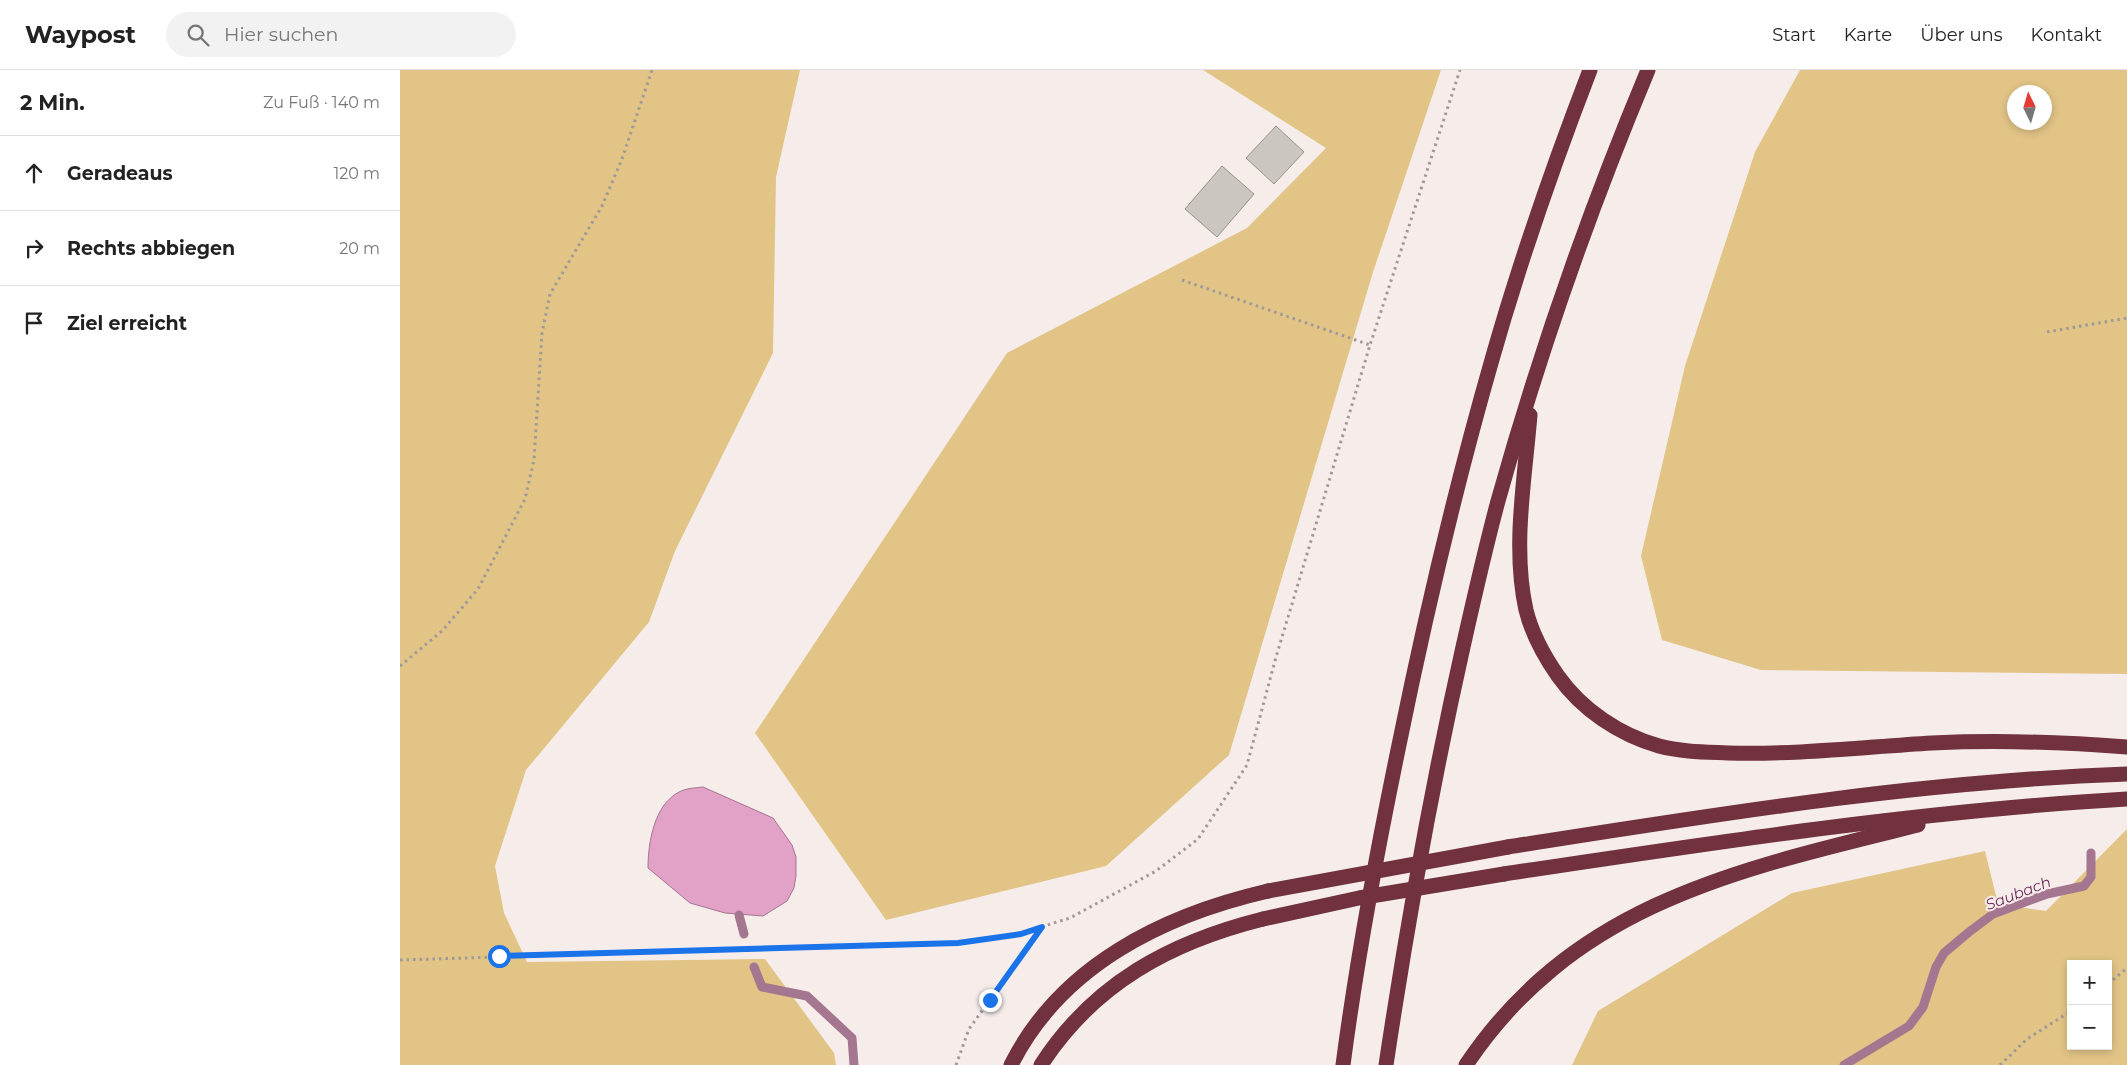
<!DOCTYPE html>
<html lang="de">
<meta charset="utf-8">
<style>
:root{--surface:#fff;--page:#f2f2f2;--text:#222;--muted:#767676;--line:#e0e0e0}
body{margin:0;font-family:Montserrat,sans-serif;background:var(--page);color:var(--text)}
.controls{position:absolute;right:15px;bottom:15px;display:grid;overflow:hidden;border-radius:0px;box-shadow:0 2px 8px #0003}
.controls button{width:45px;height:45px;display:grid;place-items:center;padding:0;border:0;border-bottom:1px solid var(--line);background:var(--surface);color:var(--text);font:25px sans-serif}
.compass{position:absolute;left:1607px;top:15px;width:45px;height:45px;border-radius:50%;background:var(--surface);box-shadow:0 2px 8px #0003;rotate:355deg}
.stop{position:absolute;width:15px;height:15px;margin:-11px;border:4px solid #1a73e8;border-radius:50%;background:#fff}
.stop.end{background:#1a73e8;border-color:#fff;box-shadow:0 1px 5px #0008}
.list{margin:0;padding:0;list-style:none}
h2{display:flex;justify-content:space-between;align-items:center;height:65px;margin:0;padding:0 20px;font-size:21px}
h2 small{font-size:16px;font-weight:400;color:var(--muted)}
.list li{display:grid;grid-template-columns:32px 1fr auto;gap:15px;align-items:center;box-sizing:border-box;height:75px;padding:0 20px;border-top:1px solid var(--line)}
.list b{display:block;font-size:19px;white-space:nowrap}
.list em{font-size:16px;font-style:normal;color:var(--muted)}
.icon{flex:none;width:28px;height:28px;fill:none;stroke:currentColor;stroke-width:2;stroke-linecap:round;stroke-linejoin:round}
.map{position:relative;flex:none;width:1727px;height:995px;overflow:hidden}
header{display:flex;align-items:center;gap:30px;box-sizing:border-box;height:70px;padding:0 25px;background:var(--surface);border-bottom:1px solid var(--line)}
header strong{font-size:24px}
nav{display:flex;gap:28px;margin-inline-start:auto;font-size:18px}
.search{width:350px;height:45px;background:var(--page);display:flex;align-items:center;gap:12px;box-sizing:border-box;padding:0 18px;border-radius:28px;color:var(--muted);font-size:19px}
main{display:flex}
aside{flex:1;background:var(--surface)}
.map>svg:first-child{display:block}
.green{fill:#e1c486;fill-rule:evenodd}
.water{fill:#e2a1c6;stroke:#a57690}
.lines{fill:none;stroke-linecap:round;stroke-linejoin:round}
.stream{stroke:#a57690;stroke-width:9}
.building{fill:#ccc6c1;stroke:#98928d}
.path{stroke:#9f9998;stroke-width:3;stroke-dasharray:2.5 4;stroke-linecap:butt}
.motorway{stroke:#71313e;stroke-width:15}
.motorway-bridge{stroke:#71313e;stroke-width:15}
.route{stroke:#1a73e8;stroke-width:6}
.labels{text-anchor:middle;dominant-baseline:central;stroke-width:4;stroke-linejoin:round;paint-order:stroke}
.water-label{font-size:15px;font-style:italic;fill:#722758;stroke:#f6edeb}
</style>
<header>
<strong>Waypost</strong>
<div class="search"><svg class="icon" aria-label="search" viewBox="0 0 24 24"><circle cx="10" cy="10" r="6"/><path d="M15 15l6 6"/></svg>Hier suchen</div>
<nav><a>Start</a><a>Karte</a><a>Über uns</a><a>Kontakt</a></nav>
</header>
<main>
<aside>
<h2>2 Min.<small>Zu Fuß · 140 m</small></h2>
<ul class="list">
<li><svg class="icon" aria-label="ahead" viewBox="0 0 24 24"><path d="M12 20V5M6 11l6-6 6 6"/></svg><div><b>Geradeaus</b></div><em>120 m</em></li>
<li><svg class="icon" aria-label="right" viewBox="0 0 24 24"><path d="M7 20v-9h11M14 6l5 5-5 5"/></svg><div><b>Rechts abbiegen</b></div><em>20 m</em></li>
<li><svg class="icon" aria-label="arrive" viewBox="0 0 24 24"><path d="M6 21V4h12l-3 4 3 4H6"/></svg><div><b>Ziel erreicht</b></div></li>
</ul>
</aside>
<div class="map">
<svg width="1727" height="995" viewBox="0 0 1727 995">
<rect width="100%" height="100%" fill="#f6edeb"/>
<!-- green -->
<g class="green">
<polygon points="0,0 400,0 376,107 373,283 275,481 249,552 126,700 95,796 104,843 127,892 365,889 434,983 436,995 0,995"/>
<polygon points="803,0 1041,0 973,202 829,685 706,796 486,850 355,663 607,283 847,158 926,78"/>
<path d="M1400,0H1727V604L1361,600L1262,570L1241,486L1285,296L1355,82ZM1644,22V52H1614V22Z"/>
<path d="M1727,759V995H1172L1198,941L1392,823L1585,781L1598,834L1646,841ZM1671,894H1708V976H1671Z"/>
</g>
<!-- water -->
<path class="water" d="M303,717L373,748L392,775L396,787V806L394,818L387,831L363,846L325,843L290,833L248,798C248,773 254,735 279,722C286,718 296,718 303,717Z"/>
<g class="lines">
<!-- stream -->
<g class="stream">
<polyline points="339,845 344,864"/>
<polyline points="354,897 362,917 407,926 452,968 454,995"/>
<polyline points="1444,995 1509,956 1523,937 1536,897 1544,883 1569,862 1593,844 1647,824 1684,816 1691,807 1691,783"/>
</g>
</g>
<!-- building -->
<g class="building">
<polygon points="876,56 904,82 874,114 846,88"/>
<polygon points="822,96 854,124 817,167 785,139"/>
</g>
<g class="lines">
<!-- path -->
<g class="path">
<polyline points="782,210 970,275"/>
<polyline points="1647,262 1727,248"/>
<polyline points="0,596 42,561 78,519 125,429 134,390 142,263 150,224 202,136 222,89 252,0"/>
<polyline points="0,890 558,873 621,863 670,848 756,801 798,769 847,695 876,587 970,275 1060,0"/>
<polyline points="1708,914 1727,898"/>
<polyline points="556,995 569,959 642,857"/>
<polyline points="1600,995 1627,969 1671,941"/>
</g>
<!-- motorway -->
<g class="motorway">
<path d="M1130,345C1125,408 1112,477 1126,540C1132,564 1144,586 1158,606C1182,640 1220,665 1259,676C1282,682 1305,682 1328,683C1396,685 1464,677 1532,673C1597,670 1662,672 1727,677"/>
<path d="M1108,777C1313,745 1519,711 1727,704"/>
<path d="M1104,804C1311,773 1518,741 1727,729"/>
<path d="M611,995C661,895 764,845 868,821"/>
<path d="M641,995C694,913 771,872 863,849"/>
<path d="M943,995C957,888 977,781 999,675C1025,547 1055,419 1091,293C1119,194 1153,96 1190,0"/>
<path d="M986,995C1007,855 1032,715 1063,577C1074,528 1085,479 1098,431C1139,284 1189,141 1248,0"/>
<path d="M1066,995C1175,832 1341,799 1518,755"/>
</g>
<!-- motorway-bridge -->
<g class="motorway-bridge">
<polyline points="868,821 1108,777"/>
<polyline points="863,849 959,828 1104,804"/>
</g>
</g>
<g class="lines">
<!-- route -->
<polyline class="route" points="99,886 558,873 621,864 642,857 590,930"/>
</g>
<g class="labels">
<!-- water labels -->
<g class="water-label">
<text transform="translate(1618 823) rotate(-21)">Saubach</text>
</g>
</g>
</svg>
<div class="controls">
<button>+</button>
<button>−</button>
</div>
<svg class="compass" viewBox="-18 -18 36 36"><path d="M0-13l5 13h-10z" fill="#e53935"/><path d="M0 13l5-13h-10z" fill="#767676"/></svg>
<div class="stop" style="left:99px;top:886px"></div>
<div class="stop end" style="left:590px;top:930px"></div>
</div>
</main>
